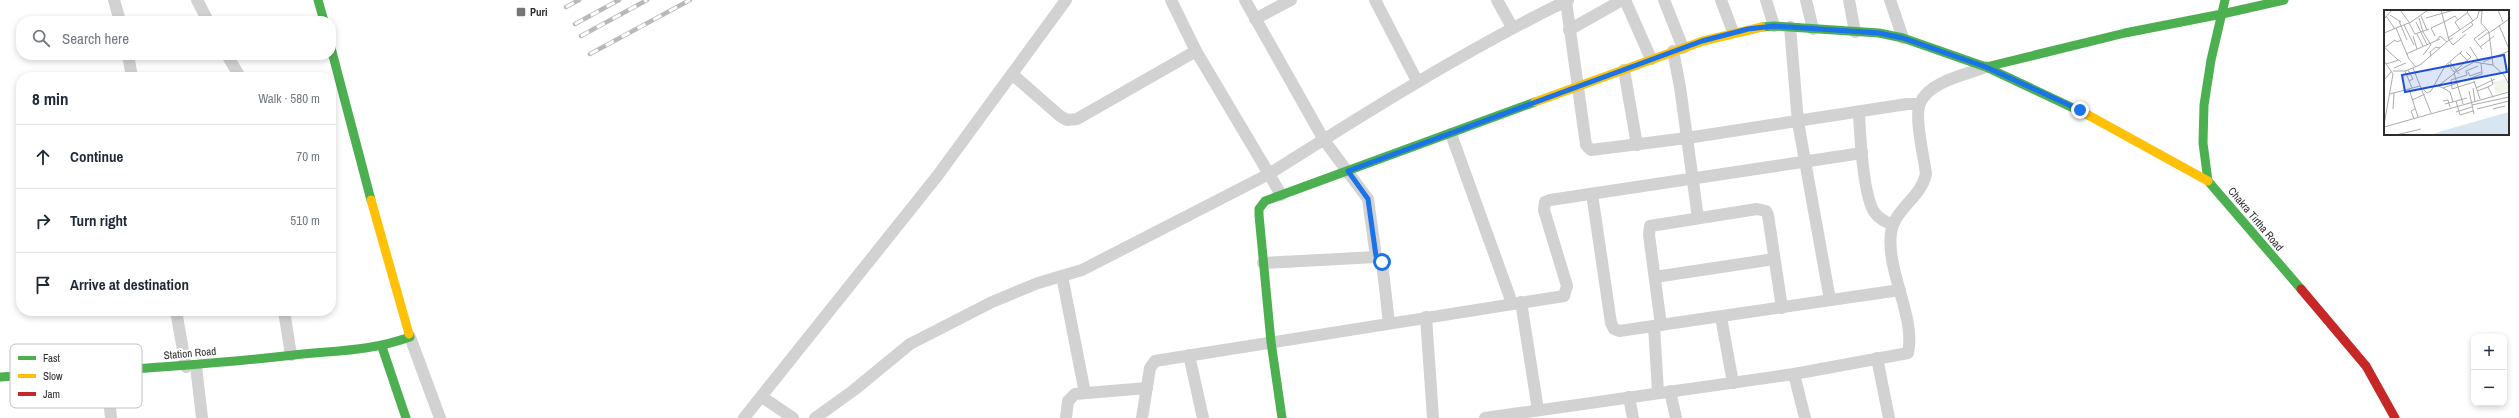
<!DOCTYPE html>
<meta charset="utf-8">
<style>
:root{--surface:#fff;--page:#f6f6f7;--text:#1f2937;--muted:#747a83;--line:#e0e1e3}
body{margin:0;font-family:"Archivo Narrow",sans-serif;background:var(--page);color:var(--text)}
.controls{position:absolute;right:12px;bottom:12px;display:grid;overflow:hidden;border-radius:8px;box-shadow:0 2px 6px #0003}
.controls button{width:36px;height:36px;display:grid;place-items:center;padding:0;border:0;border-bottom:1px solid var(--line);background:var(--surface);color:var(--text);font:20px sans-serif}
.stop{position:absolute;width:12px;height:12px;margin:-9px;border:3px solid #1a73e8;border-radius:50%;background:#fff}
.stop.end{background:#1a73e8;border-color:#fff;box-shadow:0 1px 4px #0008}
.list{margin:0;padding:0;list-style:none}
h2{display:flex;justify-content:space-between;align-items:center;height:52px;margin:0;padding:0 16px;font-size:17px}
h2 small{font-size:13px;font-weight:400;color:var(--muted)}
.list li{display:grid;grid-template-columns:26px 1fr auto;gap:12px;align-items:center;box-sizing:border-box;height:64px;padding:0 16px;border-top:1px solid var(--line)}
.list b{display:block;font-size:15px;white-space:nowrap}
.list em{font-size:13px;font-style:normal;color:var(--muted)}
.icon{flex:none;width:22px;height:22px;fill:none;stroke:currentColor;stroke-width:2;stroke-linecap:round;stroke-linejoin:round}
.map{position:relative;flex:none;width:2519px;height:418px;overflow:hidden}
.search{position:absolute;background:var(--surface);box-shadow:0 2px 6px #0003;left:16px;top:16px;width:320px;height:44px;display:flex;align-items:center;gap:10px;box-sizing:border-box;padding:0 14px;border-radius:16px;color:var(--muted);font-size:15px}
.panel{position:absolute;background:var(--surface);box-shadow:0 2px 6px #0003;left:16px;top:72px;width:320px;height:244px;border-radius:16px}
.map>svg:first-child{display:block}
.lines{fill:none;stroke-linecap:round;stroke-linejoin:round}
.street{stroke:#d2d2d2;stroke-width:12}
.fast{stroke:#4caf50;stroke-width:9}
.slow{stroke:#ffc107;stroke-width:9}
.jam{stroke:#c62828;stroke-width:9}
.rail-casing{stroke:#b9b9b9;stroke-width:4.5}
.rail{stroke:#fff;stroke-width:3;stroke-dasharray:9;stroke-linecap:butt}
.route{stroke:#1a73e8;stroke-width:5}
.poi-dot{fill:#767676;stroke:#fff;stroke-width:1.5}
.labels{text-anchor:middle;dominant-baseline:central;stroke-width:4;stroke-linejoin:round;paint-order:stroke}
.poi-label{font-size:11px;font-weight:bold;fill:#2d2d2d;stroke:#fff;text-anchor:start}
.street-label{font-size:11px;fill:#2d2d2d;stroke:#fff}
.inset-road{fill:none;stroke:#ababab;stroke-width:1}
.view{fill:#1d4ed8;fill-opacity:0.15;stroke:#1d4ed8;stroke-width:2}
.inset-edge{fill:none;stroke:#2d2d2d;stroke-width:2}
.key{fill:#fff;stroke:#c0c0c0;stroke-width:1}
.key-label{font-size:11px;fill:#2d2d2d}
</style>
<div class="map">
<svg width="2519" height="418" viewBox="0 0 2519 418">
<rect width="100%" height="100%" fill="#fff"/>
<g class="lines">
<!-- street -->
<g class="street">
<polyline points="114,0 120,21"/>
<polyline points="197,0 208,21"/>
<path d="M1171,0L1196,51L1269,174C1367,112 1464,51 1568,0"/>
<polyline points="1245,0 1324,140 1368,199 1376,257"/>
<polyline points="1375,0 1417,81"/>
<polyline points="1497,0 1512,27"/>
<polyline points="1625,0 1651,59"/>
<polyline points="1664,0 1683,48"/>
<polyline points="1721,0 1733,32"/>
<polyline points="1766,0 1774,26"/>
<polyline points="1806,0 1813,29"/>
<polyline points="1849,0 1855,32"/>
<polyline points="1890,0 1903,38"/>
<polyline points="1566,1 1586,145 1591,150 1687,138 1907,104 1919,104"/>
<polyline points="1255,19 1291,0"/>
<polyline points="1790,27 1798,122 1830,300"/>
<polyline points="1569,30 1622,0"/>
<polyline points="1673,51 1680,87 1698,218"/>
<polyline points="128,55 132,77"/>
<polyline points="227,55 240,77"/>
<polyline points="1624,70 1637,145"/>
<polyline points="1012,74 1060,116 1067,120 1077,119 1196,51"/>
<path d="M1859,113C1860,134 1863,198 1875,213C1879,219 1886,222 1893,225"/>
<polyline points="1451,134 1512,303"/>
<polyline points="1592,194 1611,323 1614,329 1619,331 1900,290"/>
<polyline points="1263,263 1376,257 1382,262 1389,323"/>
<polyline points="1062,276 1085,393"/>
<polyline points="1655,277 1774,259"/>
<polyline points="1521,302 1538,410"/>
<polyline points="176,311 186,367"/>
<polyline points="284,311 291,355"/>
<polyline points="1426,317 1433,418"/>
<polyline points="1721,317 1733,383"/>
<polyline points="1661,325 1649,235 1650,226 1757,209 1766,211 1768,215 1782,308"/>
<polyline points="1654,326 1658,392"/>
<polyline points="410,337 440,418"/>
<polyline points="1189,355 1203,418"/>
<polyline points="1877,358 1889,418"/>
<polyline points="196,366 202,418"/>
<polyline points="106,371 111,418"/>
<polyline points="1794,374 1805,418"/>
<polyline points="1670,391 1676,418"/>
<polyline points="762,397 793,418"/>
<polyline points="1629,397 1633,418"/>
<polyline points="744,418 938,175 1066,0"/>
<polyline points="815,418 854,390 910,344 992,302 1038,283 1082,270 1269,174 1281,195"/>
<polyline points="1066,418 1068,401 1075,394 1147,388"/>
<polyline points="1142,418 1150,368 1155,361 1564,296 1567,286 1544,210 1545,202 1550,200 1862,153"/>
<path d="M1485,418L1794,374L1908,353C1916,317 1886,271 1891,233C1894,209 1921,198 1926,174C1924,157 1914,118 1920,103C1930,81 1965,75 1986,67"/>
</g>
<!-- fast -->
<g class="fast">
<polyline points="318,0 324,21"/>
<polyline points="2225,0 2211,60 2204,105 2203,143 2208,181 2301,289"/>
<polyline points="2222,14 2284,0"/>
<polyline points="1762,27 1774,26 1879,33 1903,38 1986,67 2088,115"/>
<polyline points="331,48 371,200"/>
<polyline points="1986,67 2125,33 2222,14"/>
<polyline points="382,347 406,418"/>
<path d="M0,377C98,371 196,366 294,355C337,350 367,352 410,337L409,334"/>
<polyline points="1282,418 1271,342 1259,215 1259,209 1265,201 1535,102"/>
</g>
<!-- slow -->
<g class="slow">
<polyline points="1535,102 1703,41 1762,27"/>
<polyline points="2088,115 2208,181"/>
<polyline points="371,200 409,334"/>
</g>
<!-- jam -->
<polyline class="jam" points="2301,289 2366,366 2395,418"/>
<defs>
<g id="rail">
<polyline points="566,7 579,0"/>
<polyline points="575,24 619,0"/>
<polyline points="581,36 647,0"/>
<polyline points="590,54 690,0"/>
</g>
</defs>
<!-- rail casing -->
<use href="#rail" class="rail-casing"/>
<!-- rail -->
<use href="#rail" class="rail"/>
</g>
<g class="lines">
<!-- route -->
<polyline class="route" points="1382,262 1376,256 1368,199 1348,171 1702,41 1748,29 1774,26 1879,33 1903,38 1986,67 2080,110"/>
</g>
<!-- markers -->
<rect class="poi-dot" x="516" y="7" width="10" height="10" rx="2"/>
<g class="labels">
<!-- poi labels -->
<g class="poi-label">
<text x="530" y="12">Puri</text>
</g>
<!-- street labels -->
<g class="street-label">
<text transform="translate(2256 219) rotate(50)">Chakra Tirtha Road</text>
<text transform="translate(190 353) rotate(-5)">Station Road</text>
</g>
</g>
<!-- overview -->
<g transform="translate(2384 10)">
<rect width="125" height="125" fill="#fff"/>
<path d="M121,69L125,80L112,84L109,72Z" fill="#f0f4eb"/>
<path d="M125,102V125H47L58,121Z" fill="#d7e6f1"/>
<path class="inset-road" d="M16,0L25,12M85,0L83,2L89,11M114,0L119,12M6,5L17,12M2,6L11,19M37,6L43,20M35,8L39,22L47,35L39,45M42,8L70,0M0,9L8,0M125,9L105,23L109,55L120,65L125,75M15,11L23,30M32,12L43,35M60,12L71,6L74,10M25,13L31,24L45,19M20,15L30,35M115,15L125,39M12,18L25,49L32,57M76,20L71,12L83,3M0,23L27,12L44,0M78,23L89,15L87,12M33,24L39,36M29,26L33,39M51,26L47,18L60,12M64,28L93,8L95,1H98L97,13L105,22M69,28L65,30L69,35L82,24M94,30L105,22M52,31L56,26L63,32M0,37L14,50M86,37L95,51M96,37L110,26M0,38L11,30L13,32L17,30M98,39L90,29L103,19M76,43L85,52M22,44L56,29M47,46L46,42L52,37L56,38M0,51L9,64L0,115M66,52L75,64M99,52L125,41M2,54L15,50L17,52M64,54L70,62L87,47L82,42M10,58L22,53M29,58L47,103M24,60L29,69L25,71M9,61H21L36,55L65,30L57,0M21,61L28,78M84,62L86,66L97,62M0,70L8,61M90,71L96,89M90,72L68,79L67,70L83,65L82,61L94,56M73,73L98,64L97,53M52,75L59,78L73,73M54,76L71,63M104,77L109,74L107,68M59,78L66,82L69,92M89,78L91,92M92,78L111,69M25,79L34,107M39,79L43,83L47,81L61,56L78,41M85,81L90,104M93,81L104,77L109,87M6,84L36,76M28,90L41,84M59,91L64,90L66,97M72,91L76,105L89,101M61,94L83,88M79,94L70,63L90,52L109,55M88,95L125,87M9,99L10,83M93,99L125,91M109,99L121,96M72,102L88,97M30,109L27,101L31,99M0,117L125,82M12,125L37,119"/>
<path class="view" d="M120,45L123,62L21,82L18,65Z"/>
<rect width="125" height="125" class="inset-edge"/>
</g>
<!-- legend -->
<rect x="10" y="344" width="132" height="64" rx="6" class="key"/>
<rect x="18" y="356" width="18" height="4" fill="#4caf50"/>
<rect x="18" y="374" width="18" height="4" fill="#ffc107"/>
<rect x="18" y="392" width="18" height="4" fill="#c62828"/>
<g class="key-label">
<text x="43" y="362">Fast</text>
<text x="43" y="380">Slow</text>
<text x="43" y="398">Jam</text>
</g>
</svg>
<div class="controls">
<button>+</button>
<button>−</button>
</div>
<div class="stop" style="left:1382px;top:262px"></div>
<div class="stop end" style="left:2080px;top:110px"></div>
<div class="search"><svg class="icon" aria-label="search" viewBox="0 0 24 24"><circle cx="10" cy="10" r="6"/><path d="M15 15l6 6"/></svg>Search here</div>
<section class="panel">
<h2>8 min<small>Walk · 580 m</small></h2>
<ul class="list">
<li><svg class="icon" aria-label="ahead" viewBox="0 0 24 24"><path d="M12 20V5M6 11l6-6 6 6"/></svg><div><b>Continue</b></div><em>70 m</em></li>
<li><svg class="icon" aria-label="right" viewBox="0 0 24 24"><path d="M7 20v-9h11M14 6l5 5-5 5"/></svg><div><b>Turn right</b></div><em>510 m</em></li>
<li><svg class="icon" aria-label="arrive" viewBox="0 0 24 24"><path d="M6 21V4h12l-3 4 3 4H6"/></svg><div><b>Arrive at destination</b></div></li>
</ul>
</section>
</div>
